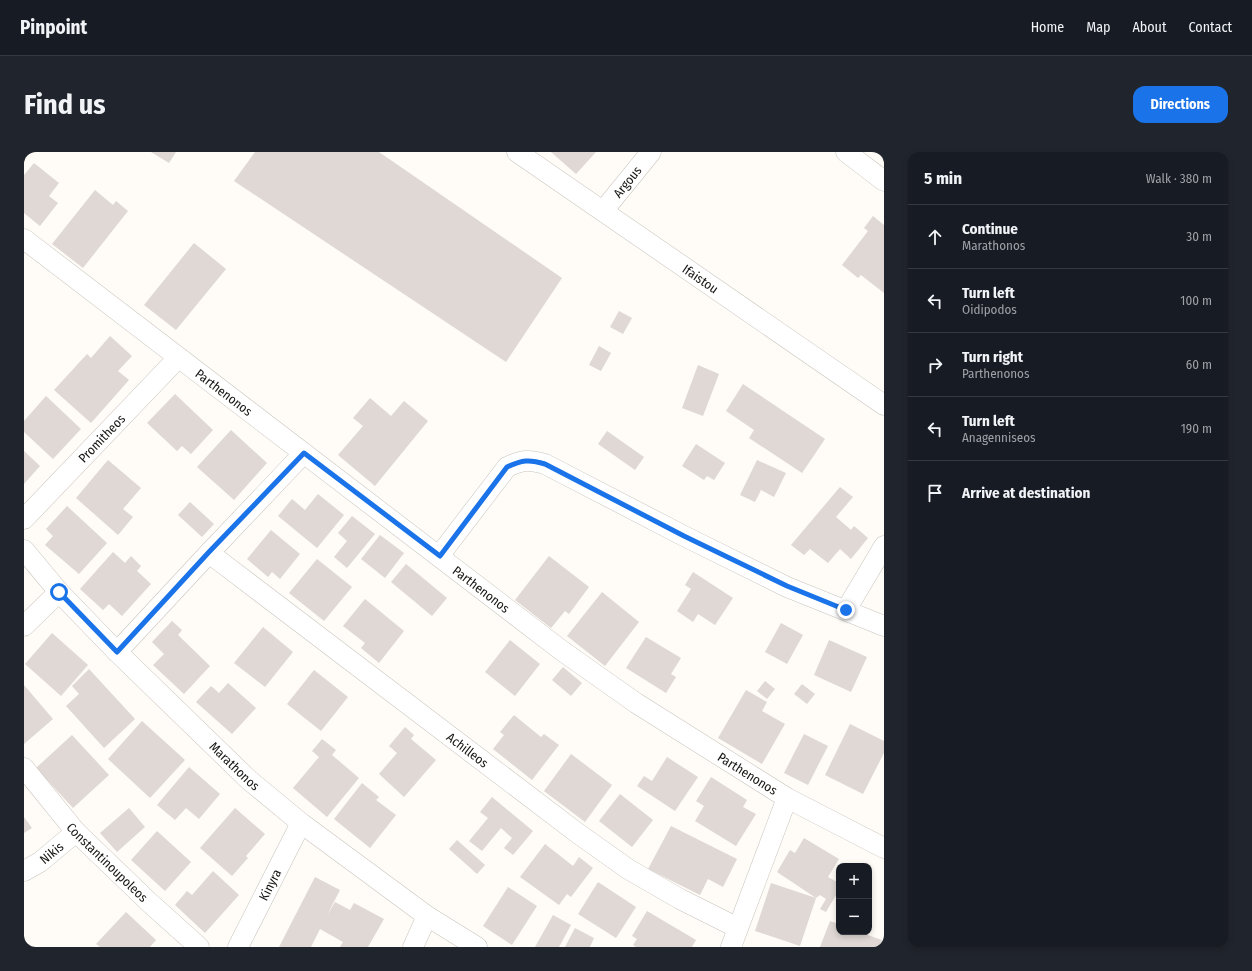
<!DOCTYPE html>
<meta charset="utf-8">
<style>
:root{--surface:#171b24;--page:#20242c;--text:#f1f3f6;--muted:#9ea1a6;--line:#363941;--accent:#1a73e8}
body{margin:0;font-family:"Fira Sans Condensed",sans-serif;background:var(--page);color:var(--text)}
.controls{position:absolute;right:12px;bottom:12px;display:grid;overflow:hidden;border-radius:8px;box-shadow:0 2px 6px #0003}
.controls button{width:36px;height:36px;display:grid;place-items:center;padding:0;border:0;border-bottom:1px solid var(--line);background:var(--surface);color:var(--text);font:20px sans-serif}
.stop{position:absolute;width:12px;height:12px;margin:-9px;border:3px solid #1a73e8;border-radius:50%;background:#fff}
.stop.end{background:#1a73e8;border-color:#fff;box-shadow:0 1px 4px #0008}
.list{margin:0;padding:0;list-style:none}
h2{display:flex;justify-content:space-between;align-items:center;height:52px;margin:0;padding:0 16px;font-size:17px}
h2 small{font-size:13px;font-weight:400;color:var(--muted)}
.list li{display:grid;grid-template-columns:26px 1fr auto;gap:12px;align-items:center;box-sizing:border-box;height:64px;padding:0 16px;border-top:1px solid var(--line)}
.list b{display:block;font-size:15px;white-space:nowrap}
.list p{margin:0;font-size:13px;white-space:nowrap;color:var(--muted)}
.list em{font-size:13px;font-style:normal;color:var(--muted)}
.icon{flex:none;width:22px;height:22px;fill:none;stroke:currentColor;stroke-width:2;stroke-linecap:round;stroke-linejoin:round}
.map{position:relative;flex:none;width:860px;height:795px;overflow:hidden;border-radius:12px}
header{display:flex;align-items:center;gap:24px;box-sizing:border-box;height:56px;padding:0 20px;background:var(--surface);border-bottom:1px solid var(--line)}
header strong{font-size:19px}
nav{display:flex;gap:22px;margin-inline-start:auto;font-size:14px}
.intro{display:flex;align-items:center;justify-content:space-between;box-sizing:border-box;height:96px;padding:0 24px}
h1{margin:0;font-size:28px}
.button{padding:10px 18px;border-radius:12px;background:var(--accent);color:#fff;font-size:14px;font-weight:700}
main{display:flex;gap:24px;padding:0 24px}
aside{flex:1;background:var(--surface);border-radius:12px;box-shadow:0 2px 6px #0003}
.map>svg:first-child{display:block}
.building{fill:#dfd8d4}
.lines{fill:none;stroke-linecap:round;stroke-linejoin:round}
.minor-casing{stroke:#c8c4be;stroke-width:21}
.minor{stroke:#fff;stroke-width:20}
.route{stroke:#1a73e8;stroke-width:5}
.labels{text-anchor:middle;dominant-baseline:central;stroke-width:4;stroke-linejoin:round;paint-order:stroke}
.street-label{font-size:13px;fill:#161513;stroke:#fffbf6}
</style>
<header>
<strong>Pinpoint</strong>
<nav><a>Home</a><a>Map</a><a>About</a><a>Contact</a></nav>
</header>
<div class="intro"><h1>Find us</h1><a class="button">Directions</a></div>
<main>
<div class="map">
<svg width="860" height="795" viewBox="0 0 860 795">
<rect width="100%" height="100%" fill="#fffbf6"/>
<!-- building -->
<g class="building">
<polygon points="127,0 152,0 145,11"/>
<polygon points="231,0 355,0 538,126 482,210 210,29"/>
<polygon points="527,0 572,0 552,22"/>
<polygon points="10,11 35,31 25,44 34,51 16,74 0,61 0,23"/>
<polygon points="71,38 89,53 92,49 104,59 59,116 28,92"/>
<polygon points="849,64 860,73 860,141 837,123 834,126 818,113 844,79 840,76"/>
<polygon points="170,91 202,117 152,178 120,153"/>
<polygon points="595,159 608,166 599,182 586,175"/>
<polygon points="86,184 108,204 94,219 105,228 67,271 30,238 63,202 67,206"/>
<polygon points="575,194 587,201 577,219 565,213"/>
<polygon points="674,213 695,222 679,264 658,256"/>
<polygon points="719,232 801,287 778,321 725,286 730,278 702,259"/>
<polygon points="151,242 189,278 167,302 158,294 153,299 123,271"/>
<polygon points="22,244 57,277 29,307 0,280 0,269"/>
<polygon points="346,246 367,264 380,249 404,269 351,334 314,303 339,274 329,266"/>
<polygon points="207,278 243,311 210,348 173,315"/>
<polygon points="583,279 620,305 611,318 574,292"/>
<polygon points="672,292 701,311 690,328 683,324 680,328 658,314"/>
<polygon points="0,299 16,314 0,332"/>
<polygon points="84,308 117,336 99,357 109,365 94,383 52,346"/>
<polygon points="733,308 762,321 750,345 737,338 731,350 716,343"/>
<polygon points="816,335 829,345 812,365 827,378 830,374 844,386 827,407 816,397 804,411 786,397 780,403 767,393"/>
<polygon points="294,342 320,363 293,396 254,364 268,347 281,358"/>
<polygon points="166,350 190,372 178,385 154,363"/>
<polygon points="43,354 83,391 55,422 21,393 29,384 22,377"/>
<polygon points="328,364 351,382 323,416 310,405 323,389 314,381"/>
<polygon points="247,378 276,402 256,427 248,420 244,425 223,407"/>
<polygon points="356,383 380,401 361,426 337,407"/>
<polygon points="89,400 101,411 107,404 117,414 113,419 127,432 98,464 85,452 79,458 56,437"/>
<polygon points="525,404 565,435 545,462 541,459 527,476 491,448"/>
<polygon points="293,407 328,435 300,469 265,441"/>
<polygon points="382,412 423,446 408,464 367,430"/>
<polygon points="669,420 709,446 691,473 674,462 669,470 653,459 667,437 661,433"/>
<polygon points="578,440 615,470 581,514 543,484"/>
<polygon points="341,447 380,479 355,511 337,496 341,491 319,474"/>
<polygon points="148,469 158,478 154,483 186,514 160,542 129,513 140,502 128,490"/>
<polygon points="757,471 779,483 763,512 741,500"/>
<polygon points="239,475 269,500 241,535 210,511"/>
<polygon points="28,481 64,513 37,544 1,512"/>
<polygon points="622,485 657,506 647,522 652,525 642,541 602,516"/>
<polygon points="486,488 516,512 491,544 461,520"/>
<polygon points="805,488 843,505 827,540 790,523"/>
<polygon points="539,515 558,531 547,544 528,528"/>
<polygon points="65,517 111,567 80,596 42,554 55,542 48,534"/>
<polygon points="290,518 324,545 297,579 263,552"/>
<polygon points="741,529 751,537 743,547 733,539"/>
<polygon points="204,531 232,556 208,582 172,550 187,534 195,541"/>
<polygon points="778,532 791,542 783,552 770,542"/>
<polygon points="0,533 29,567 0,592"/>
<polygon points="722,538 743,550 738,559 761,572 738,612 694,586"/>
<polygon points="490,563 517,585 520,582 535,593 508,628 469,597 480,583 476,580"/>
<polygon points="118,569 161,608 126,646 84,607"/>
<polygon points="826,572 860,589 860,601 839,642 801,623"/>
<polygon points="381,575 390,583 387,587 412,608 380,645 355,622 373,601 365,594"/>
<polygon points="780,582 804,594 784,633 760,621"/>
<polygon points="48,583 85,623 49,656 12,616"/>
<polygon points="298,587 312,598 308,603 335,626 303,665 269,636 295,605 288,599"/>
<polygon points="547,602 588,633 561,670 520,639"/>
<polygon points="643,605 674,625 651,659 613,634 620,624 628,629"/>
<polygon points="165,615 196,642 175,667 162,656 151,668 133,653"/>
<polygon points="687,625 723,648 719,655 732,662 712,694 671,669 680,654 672,649"/>
<polygon points="338,631 355,645 352,648 372,663 346,696 310,667"/>
<polygon points="596,642 629,668 608,695 575,669"/>
<polygon points="468,645 509,679 489,703 480,696 488,686 477,676 458,699 445,689 464,666 456,660"/>
<polygon points="105,656 121,675 93,700 76,681"/>
<polygon points="211,656 241,682 222,704 224,706 208,724 176,696"/>
<polygon points="0,665 8,676 0,681"/>
<polygon points="647,674 713,707 699,735 684,727 676,743 624,717"/>
<polygon points="133,679 167,710 141,739 107,708"/>
<polygon points="780,686 815,707 804,725 815,731 815,738 802,760 796,757 802,747 796,743 792,746 776,794 731,779 747,731 792,746 753,720 766,698 771,701"/>
<polygon points="433,688 461,713 453,722 425,697"/>
<polygon points="521,692 549,714 555,705 569,716 547,745 543,742 535,753 496,725"/>
<polygon points="189,719 215,743 181,781 151,753 163,739 168,743"/>
<polygon points="291,725 316,738 303,763 311,750 326,758 330,751 360,767 344,795 316,795 319,790 296,777 287,795 255,795"/>
<polygon points="574,730 612,755 592,786 554,762"/>
<polygon points="484,735 513,754 488,793 459,774"/>
<polygon points="623,759 672,788 668,795 612,795 609,793 613,787 608,784"/>
<polygon points="102,760 132,788 126,795 76,795 72,792"/>
<polygon points="529,763 547,773 535,795 511,795"/>
<polygon points="806,769 815,772 815,780 835,780 858,788 855,795 796,795"/>
<polygon points="551,776 570,786 566,795 541,795"/>
</g>
<g class="lines">
<defs>
<g id="minor">
<path id="s1" d="M493,0L860,253"/>
<polyline points="822,0 860,29"/>
<path id="s2" d="M579,59L627,0"/>
<path id="s3" d="M0,87L537,498L612,551L763,646L860,696"/>
<path id="s4" d="M0,367L154,206"/>
<path id="s5" d="M0,398L35,440L93,500L225,628L277,671L403,764L453,795"/>
<path id="s6" d="M185,401L552,680L604,717L656,747L714,776"/>
<path d="M415,404L483,315C498,308 505,307 521,312L660,384L763,435L860,474"/>
<polyline points="822,458 860,394"/>
<polyline points="0,474 35,440"/>
<polyline points="93,500 185,401 280,301"/>
<path id="s7" d="M0,616L52,680L127,752L175,795"/>
<path id="s8" d="M0,719L16,710L52,680"/>
<path id="s9" d="M214,795L277,671"/>
<polyline points="389,795 403,764"/>
<polyline points="707,795 763,646"/>
</g>
</defs>
<!-- minor casing -->
<use href="#minor" class="minor-casing"/>
<!-- minor -->
<use href="#minor" class="minor"/>
</g>
<g class="lines">
<!-- route -->
<path class="route" d="M35,440L93,500L185,400L280,301L416,404L483,315C498,308 505,307 521,312L660,384L763,434L822,458"/>
</g>
<g class="labels">
<!-- street labels -->
<g class="street-label">
<text stroke="none"><textPath href="#s2" startOffset="38">Argous</textPath></text>
<text stroke="none"><textPath href="#s1" startOffset="223">Ifaistou</textPath></text>
<text stroke="none"><textPath href="#s3" startOffset="252">Parthenonos</textPath></text>
<text stroke="none"><textPath href="#s4" startOffset="112">Promitheos</textPath></text>
<text stroke="none"><textPath href="#s3" startOffset="576">Parthenonos</textPath></text>
<text stroke="none"><textPath href="#s6" startOffset="325">Achilleos</textPath></text>
<text stroke="none"><textPath href="#s5" startOffset="302">Marathonos</textPath></text>
<text stroke="none"><textPath href="#s3" startOffset="900">Parthenonos</textPath></text>
<text stroke="none"><textPath href="#s8" startOffset="33">Nikis</textPath></text>
<text stroke="none"><textPath href="#s7" startOffset="126">Constantinoupoleos</textPath></text>
<text stroke="none"><textPath href="#s9" startOffset="70">Kinyra</textPath></text>
</g>
</g>
</svg>
<div class="controls">
<button>+</button>
<button>−</button>
</div>
<div class="stop" style="left:35px;top:440px"></div>
<div class="stop end" style="left:822px;top:458px"></div>
</div>
<aside>
<h2>5 min<small>Walk · 380 m</small></h2>
<ul class="list">
<li><svg class="icon" aria-label="ahead" viewBox="0 0 24 24"><path d="M12 20V5M6 11l6-6 6 6"/></svg><div><b>Continue</b><p>Marathonos</p></div><em>30 m</em></li>
<li><svg class="icon" aria-label="left" viewBox="0 0 24 24"><path d="M17 20v-9H6M10 6l-5 5 5 5"/></svg><div><b>Turn left</b><p>Oidipodos</p></div><em>100 m</em></li>
<li><svg class="icon" aria-label="right" viewBox="0 0 24 24"><path d="M7 20v-9h11M14 6l5 5-5 5"/></svg><div><b>Turn right</b><p>Parthenonos</p></div><em>60 m</em></li>
<li><svg class="icon" aria-label="left" viewBox="0 0 24 24"><path d="M17 20v-9H6M10 6l-5 5 5 5"/></svg><div><b>Turn left</b><p>Anagenniseos</p></div><em>190 m</em></li>
<li><svg class="icon" aria-label="arrive" viewBox="0 0 24 24"><path d="M6 21V4h12l-3 4 3 4H6"/></svg><div><b>Arrive at destination</b></div></li>
</ul>
</aside>
</main>
